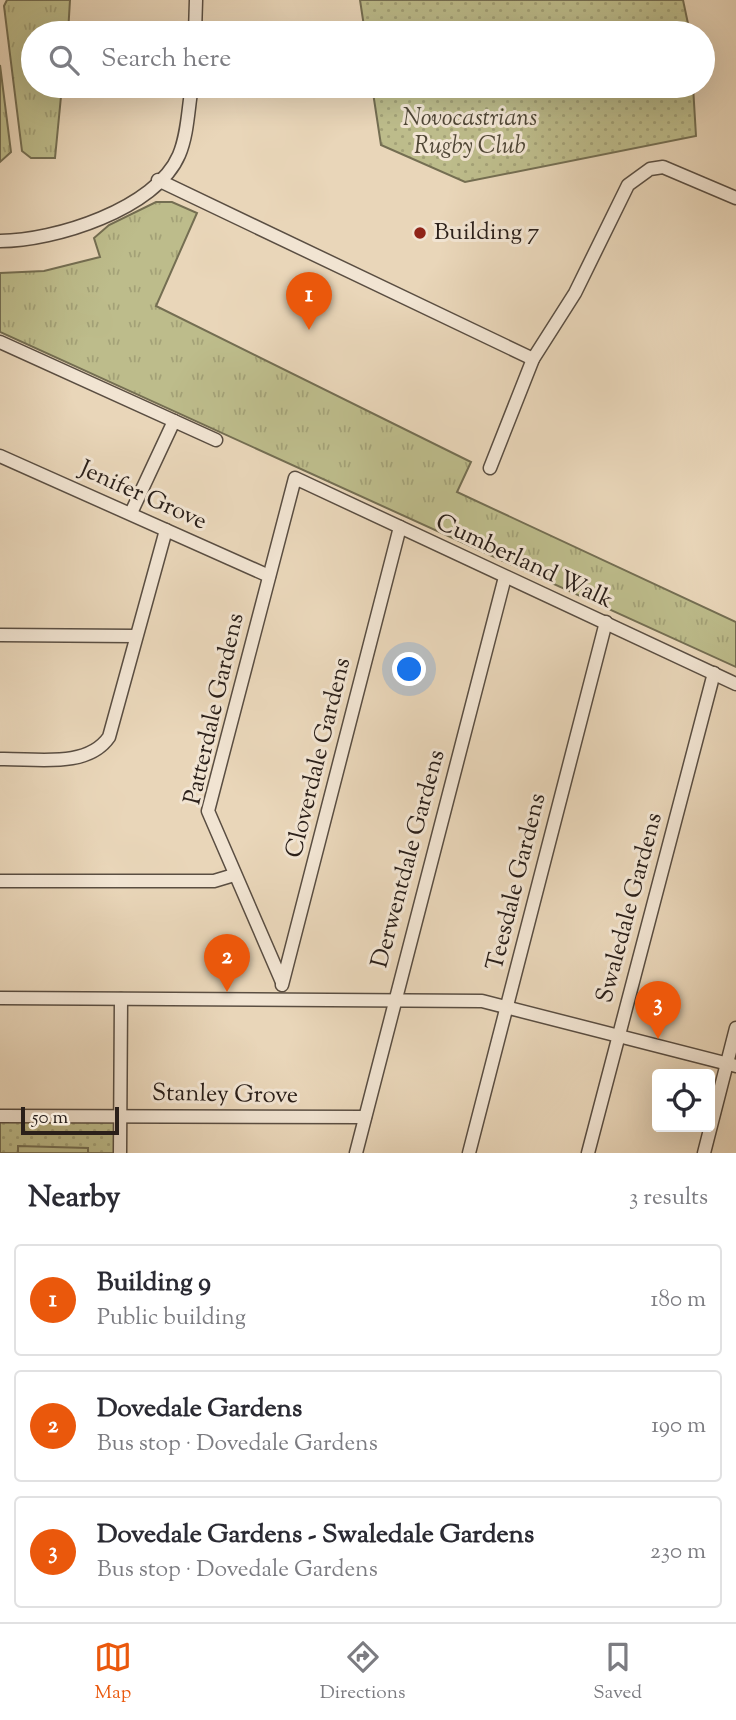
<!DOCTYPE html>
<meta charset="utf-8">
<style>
:root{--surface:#fff;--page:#f7f7f7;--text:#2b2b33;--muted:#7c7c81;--line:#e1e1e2;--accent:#ea580c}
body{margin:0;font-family:"Sorts Mill Goudy",serif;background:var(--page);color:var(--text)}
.controls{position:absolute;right:21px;bottom:21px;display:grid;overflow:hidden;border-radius:7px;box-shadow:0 7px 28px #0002}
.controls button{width:63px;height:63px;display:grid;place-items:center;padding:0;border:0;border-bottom:2px solid var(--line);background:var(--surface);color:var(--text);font:35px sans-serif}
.scale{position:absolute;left:21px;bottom:18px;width:98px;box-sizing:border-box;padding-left:7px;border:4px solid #2b201a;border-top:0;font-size:19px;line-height:24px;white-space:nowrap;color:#2b201a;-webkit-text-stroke:5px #f1e4d2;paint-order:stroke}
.you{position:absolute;left:410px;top:670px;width:24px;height:24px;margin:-18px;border:5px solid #fff;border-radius:50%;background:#1a73e8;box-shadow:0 0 0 10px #1a73e833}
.badge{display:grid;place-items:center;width:46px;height:46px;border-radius:50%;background:var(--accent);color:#fff;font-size:23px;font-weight:700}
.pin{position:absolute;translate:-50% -58px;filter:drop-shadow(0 2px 4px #0008)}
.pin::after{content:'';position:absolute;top:37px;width:24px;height:21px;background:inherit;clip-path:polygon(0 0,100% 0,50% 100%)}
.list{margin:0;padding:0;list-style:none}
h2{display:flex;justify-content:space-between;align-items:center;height:91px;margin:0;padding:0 28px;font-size:30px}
h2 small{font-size:23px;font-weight:400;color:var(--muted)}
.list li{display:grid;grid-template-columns:46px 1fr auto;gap:21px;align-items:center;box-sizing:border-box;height:112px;margin:0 14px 14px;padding:0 14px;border:2px solid var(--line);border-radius:7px}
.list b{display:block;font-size:26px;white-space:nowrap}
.list p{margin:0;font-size:23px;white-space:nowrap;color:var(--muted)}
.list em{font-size:23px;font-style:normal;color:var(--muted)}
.icon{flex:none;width:38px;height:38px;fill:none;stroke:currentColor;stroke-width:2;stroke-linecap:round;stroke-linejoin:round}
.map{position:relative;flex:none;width:736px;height:1153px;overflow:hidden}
.search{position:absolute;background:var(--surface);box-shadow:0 7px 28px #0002;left:21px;right:21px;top:21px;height:77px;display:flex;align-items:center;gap:18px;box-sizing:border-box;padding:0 24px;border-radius:38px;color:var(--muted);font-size:26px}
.sheet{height:469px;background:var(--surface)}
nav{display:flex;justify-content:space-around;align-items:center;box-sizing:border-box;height:98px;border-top:2px solid var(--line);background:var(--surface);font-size:19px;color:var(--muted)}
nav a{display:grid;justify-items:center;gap:4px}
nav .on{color:var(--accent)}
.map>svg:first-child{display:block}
.grass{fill:url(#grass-tufts);stroke:#746e52;stroke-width:2}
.park{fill:url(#park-dots);stroke:#746e52;stroke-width:2}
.pitch{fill:#bdbc8b;stroke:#746e52;stroke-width:2}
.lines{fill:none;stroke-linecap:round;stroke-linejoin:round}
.street-casing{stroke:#5a4e42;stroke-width:15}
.street{stroke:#f1e4d2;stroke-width:12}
.poi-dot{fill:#8f2418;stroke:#f1e4d2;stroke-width:2.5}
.labels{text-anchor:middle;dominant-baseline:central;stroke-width:6;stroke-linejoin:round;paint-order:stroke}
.park-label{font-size:24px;font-style:italic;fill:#504736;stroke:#f1e4d2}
.poi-label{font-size:24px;fill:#2b201a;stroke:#f1e4d2;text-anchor:start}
.street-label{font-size:24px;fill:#2b201a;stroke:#f1e4d2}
</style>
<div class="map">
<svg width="736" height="1153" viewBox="0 0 736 1153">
<defs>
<pattern id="grass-tufts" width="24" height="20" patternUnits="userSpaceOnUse" patternTransform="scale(1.75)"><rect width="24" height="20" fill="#bdbc8b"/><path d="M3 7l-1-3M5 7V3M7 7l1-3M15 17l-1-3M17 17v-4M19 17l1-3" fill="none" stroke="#a3a177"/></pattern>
<pattern id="park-dots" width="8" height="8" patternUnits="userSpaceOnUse" patternTransform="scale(1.75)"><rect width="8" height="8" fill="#bdbc8b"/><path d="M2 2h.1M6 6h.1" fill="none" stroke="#a3a177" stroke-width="1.8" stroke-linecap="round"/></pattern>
</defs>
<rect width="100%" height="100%" fill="#e9d6b9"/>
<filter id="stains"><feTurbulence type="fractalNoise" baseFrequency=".00286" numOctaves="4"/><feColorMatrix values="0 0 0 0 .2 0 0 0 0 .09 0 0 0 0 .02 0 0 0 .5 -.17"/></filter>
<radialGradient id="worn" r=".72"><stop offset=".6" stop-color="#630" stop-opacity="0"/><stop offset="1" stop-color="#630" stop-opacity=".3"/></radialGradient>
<!-- grass -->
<g class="grass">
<polygon points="7,0 70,0 68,33 33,33 33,86 62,86 55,158 31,158 22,151 4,6"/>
<polygon points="0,65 11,152 0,162"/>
<polygon points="156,202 172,202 197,213 156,306 471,462 457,492 736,622 736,667 0,332 0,273 44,271 100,257 94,238 109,225"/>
</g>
<!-- park -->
<g class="park">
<polygon points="360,0 683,0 690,33 365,33"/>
<polygon points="372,86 693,86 696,136 465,182 381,145"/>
<polygon points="115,1121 115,1153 0,1153 0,1122"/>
</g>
<!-- pitch -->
<polygon class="pitch" points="18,1146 88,1148 88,1153 18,1153"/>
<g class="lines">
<defs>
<g id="street">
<polyline points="195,33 196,0"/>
<polyline points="158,180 533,359"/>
<path d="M0,241C54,241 156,209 179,155C188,134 188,108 192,86"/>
<polyline points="0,342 216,440"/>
<polyline points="0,456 269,576"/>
<polyline points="490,468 533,359 575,293 628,185 650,169 663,167 736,198"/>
<polyline points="131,513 174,421"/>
<polyline points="0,635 135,636"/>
<path d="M0,759C35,758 87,769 109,737L166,530"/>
<polyline points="0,881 214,881 234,875"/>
<polyline points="282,982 208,811 295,478 736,684"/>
<polyline points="282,985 400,527"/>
<polyline points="0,998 482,1001 736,1066"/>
<polyline points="0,1116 365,1117"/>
<polyline points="120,1153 121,999"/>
<polyline points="356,1153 505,577"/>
<polyline points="469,1153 606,622"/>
<polyline points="588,1153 714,673"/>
<polyline points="704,1153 736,1028"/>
</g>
</defs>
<!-- street casing -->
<use href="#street" class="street-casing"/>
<!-- street -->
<use href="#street" class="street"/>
</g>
<!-- markers -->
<circle class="poi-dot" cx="420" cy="233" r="7"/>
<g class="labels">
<!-- park labels -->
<g class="park-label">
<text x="470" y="119">Novocastrians<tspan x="470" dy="28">Rugby Club</tspan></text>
</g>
<!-- poi labels -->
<g class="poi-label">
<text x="434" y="233">Building 7</text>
</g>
<!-- street labels -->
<g class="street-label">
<text transform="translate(143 496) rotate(24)">Jenifer Grove</text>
<text transform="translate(524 562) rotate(25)">Cumberland Walk</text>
<text transform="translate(215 709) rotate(-77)">Patterdale Gardens</text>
<text transform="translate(319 758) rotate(-76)">Cloverdale Gardens</text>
<text transform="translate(409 859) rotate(-75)">Derwentdale Gardens</text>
<text transform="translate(517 882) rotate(-76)">Teesdale Gardens</text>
<text transform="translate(630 908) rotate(-75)">Swaledale Gardens</text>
<text transform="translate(225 1095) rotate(1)">Stanley Grove</text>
</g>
</g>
<rect width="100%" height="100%" filter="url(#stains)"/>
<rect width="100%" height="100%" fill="url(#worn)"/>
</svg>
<div class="controls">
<button><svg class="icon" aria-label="locate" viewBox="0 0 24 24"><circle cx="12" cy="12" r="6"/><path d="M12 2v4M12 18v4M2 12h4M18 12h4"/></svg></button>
</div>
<div class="scale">50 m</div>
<div class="you"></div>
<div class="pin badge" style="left:309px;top:330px">1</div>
<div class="pin badge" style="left:227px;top:992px">2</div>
<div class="pin badge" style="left:658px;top:1039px">3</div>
<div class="search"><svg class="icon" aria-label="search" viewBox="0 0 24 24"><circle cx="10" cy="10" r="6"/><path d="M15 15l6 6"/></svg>Search here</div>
</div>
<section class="sheet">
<h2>Nearby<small>3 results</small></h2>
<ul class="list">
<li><span class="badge">1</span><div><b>Building 9</b><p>Public building</p></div><em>180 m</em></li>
<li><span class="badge">2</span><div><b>Dovedale Gardens</b><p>Bus stop · Dovedale Gardens</p></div><em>190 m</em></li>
<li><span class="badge">3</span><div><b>Dovedale Gardens - Swaledale Gardens</b><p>Bus stop · Dovedale Gardens</p></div><em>230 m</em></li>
</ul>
</section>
<nav>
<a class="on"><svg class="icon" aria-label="map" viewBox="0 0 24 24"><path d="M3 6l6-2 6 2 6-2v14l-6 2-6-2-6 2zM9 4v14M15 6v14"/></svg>Map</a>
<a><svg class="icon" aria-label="directions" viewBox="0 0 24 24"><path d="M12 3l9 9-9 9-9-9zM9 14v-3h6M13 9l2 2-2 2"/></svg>Directions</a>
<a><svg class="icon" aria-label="saved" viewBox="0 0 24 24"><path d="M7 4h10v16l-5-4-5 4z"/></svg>Saved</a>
</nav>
